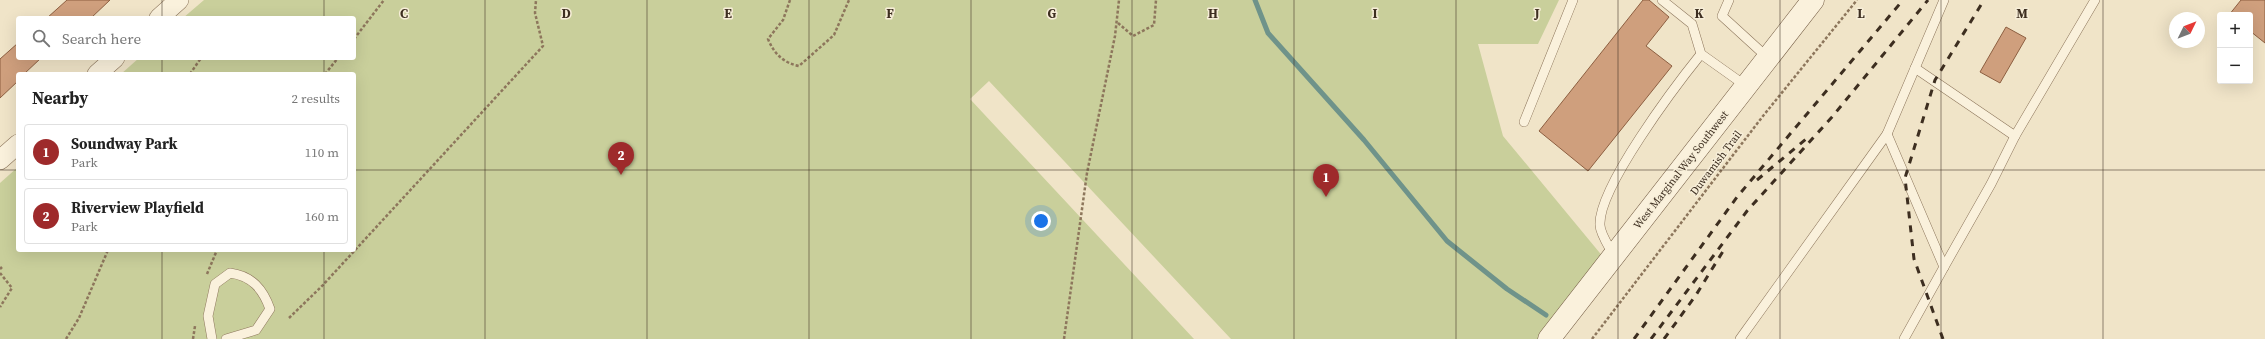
<!DOCTYPE html>
<meta charset="utf-8">
<style>
:root{--surface:#fff;--page:#f6f6f6;--text:#222;--muted:#767676;--line:#e0e0e0;--accent:#9e2a2b}
body{margin:0;font-family:"Source Serif 4",serif;background:var(--page);color:var(--text)}
.controls{position:absolute;right:12px;top:12px;display:grid;overflow:hidden;border-radius:4px;box-shadow:0 4px 16px #0002}
.controls button{width:36px;height:36px;display:grid;place-items:center;padding:0;border:0;border-bottom:1px solid var(--line);background:var(--surface);color:var(--text);font:20px sans-serif}
.compass{position:absolute;left:2169px;top:12px;width:36px;height:36px;border-radius:50%;background:var(--surface);box-shadow:0 4px 16px #0002;rotate:47deg}
.you{position:absolute;left:1041px;top:221px;width:14px;height:14px;margin:-10px;border:3px solid #fff;border-radius:50%;background:#1a73e8;box-shadow:0 0 0 6px #1a73e833}
.badge{display:grid;place-items:center;width:26px;height:26px;border-radius:50%;background:var(--accent);color:#fff;font-size:13px;font-weight:700}
.pin{position:absolute;translate:-50% -33px;filter:drop-shadow(0 1px 2px #0008)}
.pin::after{content:'';position:absolute;top:21px;width:14px;height:12px;background:inherit;clip-path:polygon(0 0,100% 0,50% 100%)}
.list{margin:0;padding:0;list-style:none}
h2{display:flex;justify-content:space-between;align-items:center;height:52px;margin:0;padding:0 16px;font-size:17px}
h2 small{font-size:13px;font-weight:400;color:var(--muted)}
.list li{display:grid;grid-template-columns:26px 1fr auto;gap:12px;align-items:center;box-sizing:border-box;height:56px;margin:0 8px 8px;padding:0 8px;border:1px solid var(--line);border-radius:4px}
.list b{display:block;font-size:15px;white-space:nowrap}
.list p{margin:0;font-size:13px;white-space:nowrap;color:var(--muted)}
.list em{font-size:13px;font-style:normal;color:var(--muted)}
.icon{flex:none;width:22px;height:22px;fill:none;stroke:currentColor;stroke-width:2;stroke-linecap:round;stroke-linejoin:round}
.map{position:relative;flex:none;width:2265px;height:339px;overflow:hidden}
.search{position:absolute;background:var(--surface);box-shadow:0 4px 16px #0002;left:16px;top:16px;width:340px;height:44px;display:flex;align-items:center;gap:10px;box-sizing:border-box;padding:0 14px;border-radius:4px;color:var(--muted);font-size:15px}
.panel{position:absolute;background:var(--surface);box-shadow:0 4px 16px #0002;left:16px;top:72px;width:340px;height:180px;border-radius:4px}
.map>svg:first-child{display:block}
.green{fill:#c9cf9b}
.lines{fill:none;stroke-linecap:round;stroke-linejoin:round}
.stream{stroke:#6f938a;stroke-width:5}
.building{fill:#cf9f7d;stroke:#8d5f41}
.service-casing{stroke:#8d765c;stroke-width:10}
.minor-casing{stroke:#8d765c;stroke-width:20}
.secondary-casing{stroke:#6f573f;stroke-width:23}
.path{stroke:#8d765c;stroke-width:2.5;stroke-dasharray:3 2;stroke-linecap:butt}
.service{stroke:#faf1dc;stroke-width:9}
.minor{stroke:#faf1dc;stroke-width:19}
.secondary{stroke:#faf1dc;stroke-width:22}
.rail{stroke:#3d2e20;stroke-width:3;stroke-dasharray:7 7;stroke-linecap:butt}
.grid{fill:none;stroke:#3d2e20;stroke-width:1;stroke-opacity:0.55}
.labels{text-anchor:middle;dominant-baseline:central;stroke-width:3;stroke-linejoin:round;paint-order:stroke}
.street-label{font-size:11px;fill:#3d2e20;stroke:#f7eed8}
.grid-label{font-size:13px;text-anchor:middle;font-weight:bold;fill:#3d2e20;stroke:#f7eed8;stroke-width:3;stroke-linejoin:round;paint-order:stroke}
</style>
<div class="map">
<svg width="2265" height="339" viewBox="0 0 2265 339">
<rect width="100%" height="100%" fill="#f0e4c8"/>
<!-- green -->
<polygon class="green" points="204,0 1559,0 1538,44 1478,44 1503,136 1604,258 1541,339 1231,339 989,81 970,99 1194,339 0,339 0,183 18,167 18,250 354,250 354,74 121,74 139,58 354,58 354,18 183,18"/>
<g class="lines">
<!-- stream -->
<polyline class="stream" points="1255,0 1268,33 1364,140 1447,241 1507,289 1546,315"/>
</g>
<!-- building -->
<g class="building">
<polygon points="67,0 110,0 91,18 47,18"/>
<polygon points="1643,0 1649,0 1669,17 1646,46 1672,66 1588,171 1539,131"/>
<polygon points="2241,0 2265,0 2265,43 2250,31 2250,15 2229,15"/>
<polygon points="2006,27 2026,38 2000,83 1980,72"/>
<polygon points="18,43 18,58 41,58 24,74 18,74 18,81 0,98 0,59"/>
</g>
<g class="lines">
<defs>
<g id="service">
<polyline points="1662,0 1692,24 1701,54 1746,86"/>
<polyline points="1729,0 1722,16 1768,58"/>
<polyline points="1915,68 2015,136 2095,0"/>
<polyline points="1524,122 1573,0"/>
<polyline points="1887,134 1944,0"/>
<path d="M1614,256C1610,248 1600,234 1600,225C1598,188 1676,85 1701,54"/>
<polyline points="1944,267 1991,184 2015,136"/>
<path d="M212,339L208,316L215,284L230,273C252,276 263,289 270,309L256,330L226,339"/>
<polyline points="1740,339 1887,134 1944,267 1904,339"/>
</g>
<g id="minor">
<polyline points="159,18 179,0"/>
<polyline points="97,74 115,58"/>
<polyline points="0,160 18,144"/>
</g>
<polyline id="secondary" points="1549,339 1813,0"/>
</defs>
<!-- service casing -->
<use href="#service" class="service-casing"/>
<!-- minor casing -->
<use href="#minor" class="minor-casing"/>
<!-- secondary casing -->
<use href="#secondary" class="secondary-casing"/>
<!-- path -->
<g class="path">
<path d="M790,0L783,20L768,39C774,54 784,63 799,66L834,35L849,0"/>
<polyline points="1118,23 1133,36 1154,25 1156,0"/>
<polyline points="354,39 384,0"/>
<polyline points="190,74 201,58"/>
<polyline points="325,74 338,58"/>
<polyline points="0,269 2,267"/>
<polyline points="0,273 12,288 0,307"/>
<polyline points="207,274 217,250"/>
<polyline points="289,318 322,286 543,46 535,13 536,0"/>
<polyline points="66,339 79,318 108,250"/>
<polyline points="193,339 195,326"/>
<polyline points="1064,339 1087,173 1115,36 1119,0"/>
<polyline points="1592,339 1763,116 1857,0"/>
</g>
<!-- service -->
<use href="#service" class="service"/>
<!-- minor -->
<use href="#minor" class="minor"/>
<!-- secondary -->
<use href="#secondary" class="secondary"/>
<!-- rail -->
<g class="rail">
<polyline points="1757,180 1806,139"/>
<polyline points="1634,339 1737,197 1903,0"/>
<polyline points="1651,339 1747,211 1832,117 1928,0"/>
<polyline points="1664,339 1696,295 1725,248"/>
<polyline points="1943,339 1914,259 1905,178 1935,80 1984,0"/>
</g>
</g>
<!-- grid -->
<path class="grid" d="M162,0V18M324,0V18M485,0V339M647,0V339M809,0V339M971,0V339M1132,0V339M1294,0V339M1456,0V339M1618,0V339M1780,0V339M1941,0V339M2103,0V339M162,58V74M324,58V74M0,170H18M354,170H2265M162,250V339M324,250V339"/>
<g class="labels">
<!-- street labels -->
<g class="street-label">
<text transform="translate(1716 163) rotate(-53)">Duwamish Trail</text>
<text transform="translate(1681 170) rotate(-52)">West Marginal Way Southwest</text>
</g>
</g>
<g class="grid-label">
<text x="404" y="18">C</text>
<text x="566" y="18">D</text>
<text x="728" y="18">E</text>
<text x="890" y="18">F</text>
<text x="1052" y="18">G</text>
<text x="1213" y="18">H</text>
<text x="1375" y="18">I</text>
<text x="1537" y="18">J</text>
<text x="1699" y="18">K</text>
<text x="1861" y="18">L</text>
<text x="2022" y="18">M</text>
</g>
</svg>
<div class="controls">
<button>+</button>
<button>−</button>
</div>
<svg class="compass" viewBox="-18 -18 36 36"><path d="M0-13l5 13h-10z" fill="#e53935"/><path d="M0 13l5-13h-10z" fill="#767676"/></svg>
<div class="you"></div>
<div class="pin badge" style="left:1326px;top:197px">1</div>
<div class="pin badge" style="left:621px;top:175px">2</div>
<div class="search"><svg class="icon" aria-label="search" viewBox="0 0 24 24"><circle cx="10" cy="10" r="6"/><path d="M15 15l6 6"/></svg>Search here</div>
<section class="panel">
<h2>Nearby<small>2 results</small></h2>
<ul class="list">
<li><span class="badge">1</span><div><b>Soundway Park</b><p>Park</p></div><em>110 m</em></li>
<li><span class="badge">2</span><div><b>Riverview Playfield</b><p>Park</p></div><em>160 m</em></li>
</ul>
</section>
</div>
